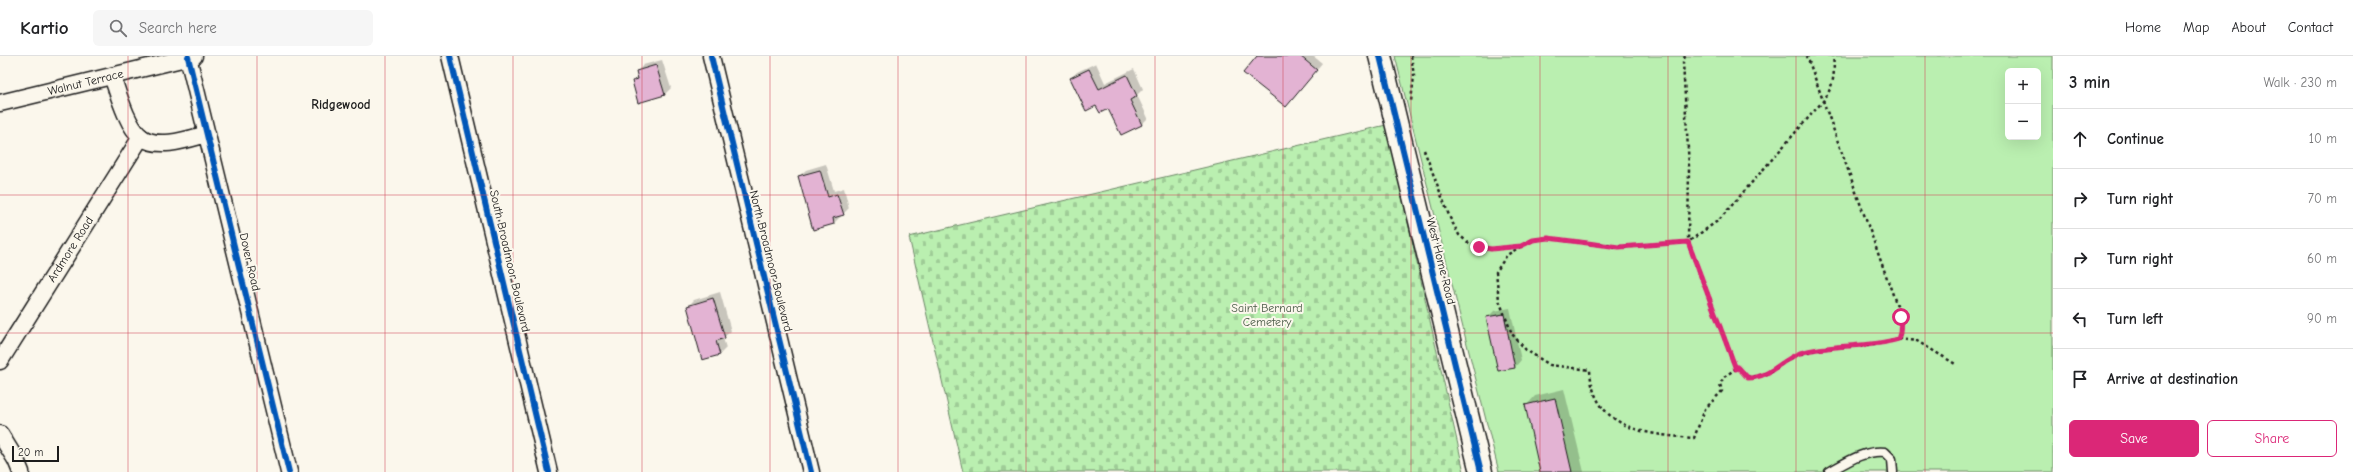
<!DOCTYPE html>
<meta charset="utf-8">
<style>
:root{--surface:#fff;--page:#f6f6f6;--text:#202124;--muted:#757577;--line:#e0e0e0;--accent:#db2777}
body{margin:0;font-family:"Comic Neue",sans-serif;background:var(--page);color:var(--text)}
.controls{position:absolute;right:12px;top:12px;display:grid;overflow:hidden;border-radius:6px;box-shadow:0 4px 16px #0002}
.controls button{width:36px;height:36px;display:grid;place-items:center;padding:0;border:0;border-bottom:1px solid var(--line);background:var(--surface);color:var(--text);font:20px sans-serif}
.scale{position:absolute;left:12px;bottom:10px;width:47px;box-sizing:border-box;padding-left:4px;border:2px solid #1c1c1c;border-top:0;font-size:11px;line-height:14px;white-space:nowrap;color:#1c1c1c;-webkit-text-stroke:3px #fbf7ec;paint-order:stroke}
.stop{position:absolute;width:12px;height:12px;margin:-9px;border:3px solid #db2777;border-radius:50%;background:#fff}
.stop.end{background:#db2777;border-color:#fff;box-shadow:0 1px 4px #0008}
.list{margin:0;padding:0;list-style:none}
h2{display:flex;justify-content:space-between;align-items:center;height:52px;margin:0;padding:0 16px;font-size:17px}
h2 small{font-size:13px;font-weight:400;color:var(--muted)}
.list li{display:grid;grid-template-columns:26px 1fr auto;gap:12px;align-items:center;box-sizing:border-box;height:60px;padding:0 16px;border-top:1px solid var(--line)}
.list b{display:block;font-size:15px;white-space:nowrap}
.list em{font-size:13px;font-style:normal;color:var(--muted)}
.actions{display:flex;gap:8px;padding:12px 16px}
.actions a{flex:1;padding:9px 0;border:1px solid var(--accent);border-radius:6px;text-align:center;font-size:14px;color:var(--accent)}
.actions .main{background:var(--accent);color:#fff}
.icon{flex:none;width:22px;height:22px;fill:none;stroke:currentColor;stroke-width:2;stroke-linecap:round;stroke-linejoin:round}
.map{position:relative;flex:none;width:2053px;height:416px;overflow:hidden}
header{display:flex;align-items:center;gap:24px;box-sizing:border-box;height:56px;padding:0 20px;background:var(--surface);border-bottom:1px solid var(--line)}
header strong{font-size:19px}
nav{display:flex;gap:22px;margin-inline-start:auto;font-size:14px}
.search{width:280px;height:36px;background:var(--page);display:flex;align-items:center;gap:10px;box-sizing:border-box;padding:0 14px;border-radius:6px;color:var(--muted);font-size:15px}
main{display:flex}
aside{flex:1;background:var(--surface)}
.map>svg:first-child{display:block}
.green{fill:#baefb0;stroke:#6b8666;fill-rule:evenodd}
.cemetery{fill:url(#cemetery-stones);stroke:#6b8666}
.shadow{fill:#0003}
.building{fill:#e3b3d3;stroke:#1c1c1c}
.lines{fill:none;stroke-linecap:round;stroke-linejoin:round}
.lane-casing{stroke:#1c1c1c;stroke-width:11}
.street-casing{stroke:#1c1c1c;stroke-width:19}
.secondary-casing{stroke:#1c1c1c;stroke-width:25}
.path{stroke:#1c1c1c;stroke-width:2.5;stroke-dasharray:3 3;stroke-linecap:butt}
.lane{stroke:#fbf7ec;stroke-width:8}
.street{stroke:#fbf7ec;stroke-width:16}
.secondary{stroke:#fbf7ec;stroke-width:22}
.cycleway-casing{stroke:#fbf7ec;stroke-width:8}
.cycleway{stroke:#0057b8;stroke-width:6}
.route{stroke:#db2777;stroke-width:5}
.grid{fill:none;stroke:#d1495b;stroke-width:1;stroke-opacity:0.55}
.labels{text-anchor:middle;dominant-baseline:central;stroke-width:4;stroke-linejoin:round;paint-order:stroke}
.street-label{font-size:12px;fill:#1c1c1c;stroke:#fbf7ec}
.park-label{font-size:12px;fill:#4b5b48;stroke:#fbf7ec}
.neighbourhood-label{font-size:13px;font-weight:bold;fill:#1c1c1c;stroke:#fbf7ec}
</style>
<header>
<strong>Kartio</strong>
<div class="search"><svg class="icon" aria-label="search" viewBox="0 0 24 24"><circle cx="10" cy="10" r="6"/><path d="M15 15l6 6"/></svg>Search here</div>
<nav><a>Home</a><a>Map</a><a>About</a><a>Contact</a></nav>
</header>
<main>
<div class="map">
<svg width="2053" height="416" viewBox="0 0 2053 416">
<defs>
<pattern id="cemetery-stones" width="16" height="16" patternUnits="userSpaceOnUse"><rect width="16" height="16" fill="#baefb0"/><path d="M2 7V4a2 2 0 0 1 4 0v3zM10 15v-3a2 2 0 0 1 4 0v3z" fill="#9fcc97"/></pattern>
</defs>
<rect width="100%" height="100%" fill="#fbf7ec"/>
<filter id="ink" filterUnits="userSpaceOnUse"><feTurbulence type="fractalNoise" baseFrequency=".025" numOctaves="2"/><feDisplacementMap in="SourceGraphic" scale="8" xChannelSelector="R" yChannelSelector="G"/><feConvolveMatrix kernelMatrix="1 2 1 2 8 2 1 2 1" color-interpolation-filters="sRGB"/></filter>
<g filter="url(#ink)">
<!-- green -->
<path class="green" d="M1395,0H2053V416H1499ZM2008,15H2038V81H2008Z"/>
<!-- cemetery -->
<polygon class="cemetery" points="1386,69 1464,416 963,416 909,181"/>
<!-- shadow -->
<g class="shadow">
<polygon points="1258,0 1313,0 1322,7 1293,43"/>
<polygon points="662,4 671,32 664,39 633,26 638,20 637,16 643,9"/>
<polygon points="1096,7 1105,27 1134,13 1143,33 1137,39 1148,62 1142,68 1109,52 1096,49 1071,22 1077,16"/>
<polygon points="826,108 834,135 844,132 849,152 834,167 814,173 799,120 806,114"/>
<polygon points="720,236 731,275 723,282 726,292 720,298 703,303 688,250 694,244"/>
<polygon points="1510,252 1521,304 1515,311 1498,314 1487,262 1494,255"/>
<polygon points="1564,333 1584,416 1542,416 1526,350 1535,340"/>
</g>
<!-- building -->
<g class="building">
<polygon points="1257,0 1300,0 1317,14 1286,51 1243,17"/>
<polygon points="656,9 665,39 638,47 632,25 638,23 636,15"/>
<polygon points="1089,13 1099,33 1127,19 1137,40 1130,44 1142,69 1121,79 1108,53 1100,57 1096,50 1086,55 1070,22"/>
<polygon points="820,114 828,141 837,138 844,159 833,162 834,168 813,174 798,120"/>
<polygon points="713,242 725,282 716,285 720,299 702,304 687,250"/>
<polygon points="1504,258 1515,312 1498,315 1486,261"/>
<polygon points="1555,342 1572,416 1540,416 1525,349"/>
</g>
<g class="lines">
<defs>
<path id="lane" d="M1829,416C1847,406 1864,394 1885,396L1892,403L1893,416"/>
<g id="street">
<polyline points="450,0 549,416"/>
<polyline points="711,0 811,416"/>
<polyline points="188,1 289,416"/>
<path d="M112,20C118,37 127,70 141,81C158,94 189,83 207,78"/>
<path id="s1" d="M0,47L194,0"/>
<path id="s2" d="M0,305L141,81"/>
<polyline points="0,378 16,404 21,416"/>
</g>
<polyline id="secondary" points="1380,0 1481,416"/>
</defs>
<!-- lane casing -->
<use href="#lane" class="lane-casing"/>
<!-- street casing -->
<use href="#street" class="street-casing"/>
<!-- secondary casing -->
<use href="#secondary" class="secondary-casing"/>
<!-- path -->
<g class="path">
<polyline points="1411,0 1414,20 1411,45"/>
<polyline points="1685,0 1683,6 1689,111 1688,186 1736,313"/>
<path d="M1424,94L1450,162L1459,179L1470,188L1479,191L1491,193L1521,190L1533,184L1548,182L1619,191L1688,186L1719,164L1823,45C1834,30 1835,18 1833,0"/>
<path d="M1521,190L1507,199L1496,216L1499,244L1512,278L1526,294L1550,309L1590,314C1593,373 1646,379 1694,382L1705,353L1722,335L1720,328L1724,321L1738,311L1748,321C1770,322 1781,304 1800,298C1832,287 1866,293 1898,283L1900,277L1901,261L1807,0"/>
<polyline points="1898,283 1917,285 1957,309"/>
</g>
<!-- lane -->
<use href="#lane" class="lane"/>
<!-- street -->
<use href="#street" class="street"/>
<!-- secondary -->
<use href="#secondary" class="secondary"/>
<defs>
<g id="cycleway">
<polyline points="450,0 549,416"/>
<polyline points="711,0 811,416"/>
<polyline points="1380,0 1481,416"/>
<polyline points="188,1 289,416"/>
</g>
</defs>
<!-- cycleway casing -->
<use href="#cycleway" class="cycleway-casing"/>
<!-- cycleway -->
<use href="#cycleway" class="cycleway"/>
</g>
</g>
<g class="lines" filter="url(#ink)">
<!-- route -->
<path class="route" d="M1479,191L1491,193L1521,190L1533,184L1548,182L1619,191L1688,186L1736,313L1738,311L1748,322C1770,322 1781,304 1800,297C1832,287 1866,293 1898,283L1900,277L1901,261"/>
</g>
<!-- grid -->
<path class="grid" d="M128,0V416M257,0V416M385,0V416M513,0V416M642,0V416M770,0V416M898,0V416M1026,0V416M1155,0V416M1283,0V416M1411,0V416M1540,0V416M1668,0V416M1796,0V416M1925,0V416M0,139H2053M0,277H2053"/>
<g class="labels">
<!-- street labels -->
<g class="street-label">
<text stroke="none"><textPath href="#s1" startOffset="88">Walnut Terrace</textPath></text>
<text stroke="none"><textPath href="#s2" startOffset="132">Ardmore Road</textPath></text>
<text transform="translate(510 205) rotate(77)">South Broadmoor Boulevard</text>
<text transform="translate(771 205) rotate(76)">North Broadmoor Boulevard</text>
<text transform="translate(1441 205) rotate(76)">West Home Road</text>
<text transform="translate(250 206) rotate(77)">Dover Road</text>
</g>
<!-- park labels -->
<g class="park-label">
<text x="1267" y="252">Saint Bernard<tspan x="1267" dy="14">Cemetery</tspan></text>
</g>
<!-- neighbourhood labels -->
<g class="neighbourhood-label">
<text x="341" y="48">Ridgewood</text>
</g>
</g>
</svg>
<div class="controls">
<button>+</button>
<button>−</button>
</div>
<div class="scale">20 m</div>
<div class="stop" style="left:1901px;top:261px"></div>
<div class="stop end" style="left:1479px;top:191px"></div>
</div>
<aside>
<h2>3 min<small>Walk · 230 m</small></h2>
<ul class="list">
<li><svg class="icon" aria-label="ahead" viewBox="0 0 24 24"><path d="M12 20V5M6 11l6-6 6 6"/></svg><div><b>Continue</b></div><em>10 m</em></li>
<li><svg class="icon" aria-label="right" viewBox="0 0 24 24"><path d="M7 20v-9h11M14 6l5 5-5 5"/></svg><div><b>Turn right</b></div><em>70 m</em></li>
<li><svg class="icon" aria-label="right" viewBox="0 0 24 24"><path d="M7 20v-9h11M14 6l5 5-5 5"/></svg><div><b>Turn right</b></div><em>60 m</em></li>
<li><svg class="icon" aria-label="left" viewBox="0 0 24 24"><path d="M17 20v-9H6M10 6l-5 5 5 5"/></svg><div><b>Turn left</b></div><em>90 m</em></li>
<li><svg class="icon" aria-label="arrive" viewBox="0 0 24 24"><path d="M6 21V4h12l-3 4 3 4H6"/></svg><div><b>Arrive at destination</b></div></li>
</ul>
<div class="actions"><a class="main">Save</a><a>Share</a></div>
</aside>
</main>
